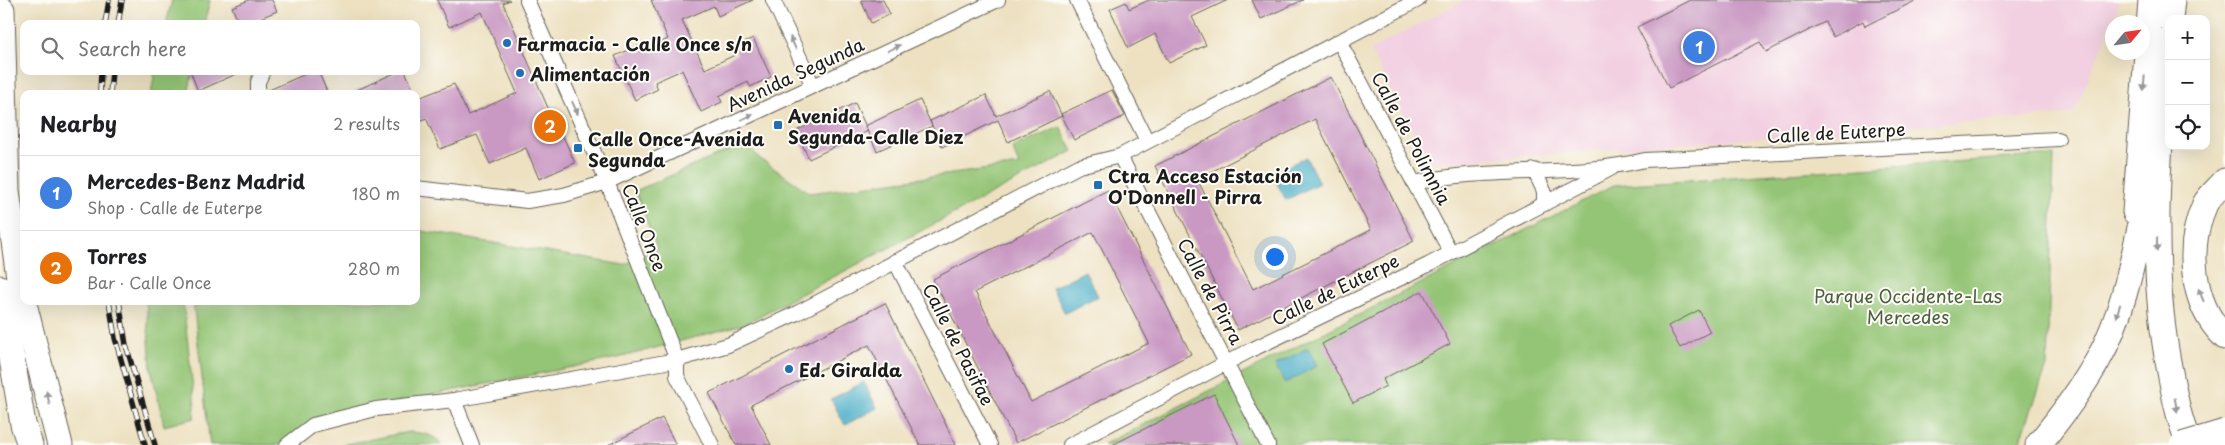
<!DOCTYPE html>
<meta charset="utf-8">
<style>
:root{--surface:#fff;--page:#f6f6f6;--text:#202124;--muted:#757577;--line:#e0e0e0;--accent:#1f6fb2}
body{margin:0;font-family:"Playpen Sans",sans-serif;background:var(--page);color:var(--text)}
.controls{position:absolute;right:15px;top:15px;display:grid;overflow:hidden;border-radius:10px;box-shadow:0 5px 20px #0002}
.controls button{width:45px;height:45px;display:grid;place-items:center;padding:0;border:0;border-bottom:1px solid var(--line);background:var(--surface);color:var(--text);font:25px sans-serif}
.compass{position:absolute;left:2105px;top:15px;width:45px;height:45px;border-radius:50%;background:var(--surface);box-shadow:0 5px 20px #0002;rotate:61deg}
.you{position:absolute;left:1274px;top:256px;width:18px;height:18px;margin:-12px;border:4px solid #fff;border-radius:50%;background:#1a73e8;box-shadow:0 0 0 8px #1a73e833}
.badge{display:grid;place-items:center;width:32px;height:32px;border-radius:50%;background:var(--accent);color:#fff;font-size:16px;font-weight:700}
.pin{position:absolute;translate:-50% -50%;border:2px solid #fff;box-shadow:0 1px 5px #0006}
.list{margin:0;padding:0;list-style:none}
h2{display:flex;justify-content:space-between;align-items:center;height:65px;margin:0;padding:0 20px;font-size:21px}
h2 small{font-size:16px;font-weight:400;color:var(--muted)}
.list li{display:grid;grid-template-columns:32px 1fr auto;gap:15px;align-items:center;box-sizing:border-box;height:75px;padding:0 20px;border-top:1px solid var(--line)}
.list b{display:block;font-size:19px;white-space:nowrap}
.list p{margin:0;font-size:16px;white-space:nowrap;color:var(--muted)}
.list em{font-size:16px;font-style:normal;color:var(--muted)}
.icon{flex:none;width:28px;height:28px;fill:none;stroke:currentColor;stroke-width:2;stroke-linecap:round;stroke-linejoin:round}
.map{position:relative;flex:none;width:2225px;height:445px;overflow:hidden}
.search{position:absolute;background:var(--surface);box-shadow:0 5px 20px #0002;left:20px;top:20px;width:400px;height:55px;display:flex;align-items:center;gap:12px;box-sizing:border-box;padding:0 18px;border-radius:10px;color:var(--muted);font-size:19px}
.panel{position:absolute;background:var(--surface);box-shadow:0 5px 20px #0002;left:20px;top:90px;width:400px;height:215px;border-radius:10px}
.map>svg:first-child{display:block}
.built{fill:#f2cfe1}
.green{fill:#94c576;stroke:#587049}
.water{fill:#48aec7;stroke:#326572}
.building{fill:#c998c3;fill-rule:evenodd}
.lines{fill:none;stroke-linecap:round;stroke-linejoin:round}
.street-casing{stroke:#656156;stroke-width:16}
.highway-casing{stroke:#656156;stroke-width:27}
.street{stroke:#fff;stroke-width:14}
.highway{stroke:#fff;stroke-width:25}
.rail-casing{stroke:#1c1c1c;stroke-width:5.5}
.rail{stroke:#fdfcf7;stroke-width:4;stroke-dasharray:11;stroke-linecap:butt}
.highway-bridge-casing{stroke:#656156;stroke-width:27;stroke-linecap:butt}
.highway-bridge{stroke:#fff;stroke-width:25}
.oneway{fill:#999}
.poi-dot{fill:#1f6fb2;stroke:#fdfcf7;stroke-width:2}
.labels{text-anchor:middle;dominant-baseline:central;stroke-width:4;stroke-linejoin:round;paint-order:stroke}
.poi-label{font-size:18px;font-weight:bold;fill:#1c1c1c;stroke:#fdfcf7;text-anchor:start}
.street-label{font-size:18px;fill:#1c1c1c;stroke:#fdfcf7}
.park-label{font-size:18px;fill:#4c6040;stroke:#fdfcf7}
</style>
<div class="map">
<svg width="2225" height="445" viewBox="0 0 2225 445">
<rect width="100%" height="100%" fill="#fdfcf7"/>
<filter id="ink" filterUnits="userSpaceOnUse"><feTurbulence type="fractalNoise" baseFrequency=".02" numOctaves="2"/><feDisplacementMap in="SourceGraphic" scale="10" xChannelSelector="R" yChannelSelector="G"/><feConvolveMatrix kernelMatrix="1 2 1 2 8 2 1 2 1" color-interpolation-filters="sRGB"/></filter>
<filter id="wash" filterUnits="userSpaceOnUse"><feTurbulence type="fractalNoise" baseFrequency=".0096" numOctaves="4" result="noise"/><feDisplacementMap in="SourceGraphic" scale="20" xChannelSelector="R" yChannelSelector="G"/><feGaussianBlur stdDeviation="1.12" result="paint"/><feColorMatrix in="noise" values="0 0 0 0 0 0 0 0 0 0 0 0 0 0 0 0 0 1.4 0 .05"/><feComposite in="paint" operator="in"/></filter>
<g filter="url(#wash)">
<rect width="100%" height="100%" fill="#ede1c1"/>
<!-- built -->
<polygon class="built" points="1464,0 2117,0 2119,3 2074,114 1430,163 1370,50"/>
<!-- green -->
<g class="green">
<polygon points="172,0 210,0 204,24 166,24"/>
<polygon points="155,71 193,71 188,94 151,94"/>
<polygon points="1060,127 1073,151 744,324 618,358 345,412 290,445 210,445 193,301 416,301 416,230 624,265 657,248 635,191 746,143 759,158 810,193 1019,165 1012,148"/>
<polygon points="2054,155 2047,366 2019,445 1103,445 1614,185"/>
<polygon points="146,301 183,301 195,407 194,418 164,426 151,368"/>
<path d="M409,432C423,433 433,434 443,445H341Z"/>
</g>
<!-- water -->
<g class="water">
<polygon points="1306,157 1319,183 1286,200 1272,174"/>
<polygon points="1085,271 1098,296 1065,313 1052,288"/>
<polygon points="1308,348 1317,366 1285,383 1275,365"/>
<polygon points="864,382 877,408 845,425 831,399"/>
</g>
<g id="blocks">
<!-- building -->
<g class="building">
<polygon points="249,0 272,0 277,11 246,24 239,24 232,7"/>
<polygon points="437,0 510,0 503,3 551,115 553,114 575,163 539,179 526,148 490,164 477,135 440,149 426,118 416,123 416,99 454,84 468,115 517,93 482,12 449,27"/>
<polygon points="651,0 753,0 718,16 714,6 682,20 705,69 737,54 733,47 753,38 771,77 750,87 748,82 719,96 722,102 701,112 682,70 655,82 658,89 635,100 615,56 638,46 640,52 668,39"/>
<polygon points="861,0 883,0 890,14 871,23"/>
<polygon points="1149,0 1228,0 1192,17 1206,45 1169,63 1155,34 1128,48 1110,9 1126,2 1129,9"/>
<polygon points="1252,0 1303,0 1261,19"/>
<polygon points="1690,0 1917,0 1865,26 1863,21 1833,37 1825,22 1766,52 1760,42 1669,88 1637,27"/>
<polygon points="190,71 243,71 198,91"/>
<polygon points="312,71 318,71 328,94 267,94 267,91"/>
<polygon points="399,71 405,71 415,94 348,94"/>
<path d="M1331,77L1414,241L1238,330L1155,166ZM1315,119L1371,230L1253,289L1197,179Z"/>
<polygon points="1112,90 1125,116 1074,140 1061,114"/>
<polygon points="1050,91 1062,116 1008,142 998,120 942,147 930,121 986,95 996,116"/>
<polygon points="920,100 932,126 877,151 865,126"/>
<polygon points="855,103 868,131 809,159 796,131"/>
<path d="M1108,190L1191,354L1016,443L933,279ZM1093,232L1149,343L1031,402L975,292Z"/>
<polygon points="1422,291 1450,344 1383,379 1386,386 1353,403 1322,344"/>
<polygon points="885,303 956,445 920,445 869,345 751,405 771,445 736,445 709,393"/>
<polygon points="1699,310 1710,332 1680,348 1668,326"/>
<polygon points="1214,394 1239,445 1112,445"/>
<polygon points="662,418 676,445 608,445"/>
</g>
</g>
</g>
<g filter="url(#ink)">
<use href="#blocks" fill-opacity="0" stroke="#656156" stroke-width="1"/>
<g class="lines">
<defs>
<g id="street">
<polyline points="527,0 607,182 677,360 677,376 712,445"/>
<polyline points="773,0 813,86"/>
<polyline points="1077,0 1147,141"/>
<polyline points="1339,41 1451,253"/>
<polyline points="258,94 258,82 263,71"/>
<polyline points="1120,156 1268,445"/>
<polyline points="1534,170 1544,191 1544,204"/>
<path d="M1414,183C1490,166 1570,178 1645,160L2058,139"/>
<polyline points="416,188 527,201 564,195 607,182 998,0"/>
<polyline points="895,261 990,445"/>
<polyline points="454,400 472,445"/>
<polyline points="287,445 313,425 376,409 454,400 677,360 728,345 797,313 1079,166 1120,156 1418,0"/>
<polyline points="1070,445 1251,350 1428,265 1612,168"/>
</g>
<g id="highway">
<polyline points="2,10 7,191 21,292 60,445"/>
<polyline points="2170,19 2172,0"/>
<path d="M2169,39C2158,149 2148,263 2170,372C2175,398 2179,421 2190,445"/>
<path d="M2225,181C2219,188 2209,196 2205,204C2186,246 2191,305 2225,337"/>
<polyline points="2135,212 2151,0"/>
<polyline points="0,288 23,424 30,445"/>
<path d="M2038,445C2060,418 2081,390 2098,360C2126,310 2135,247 2148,191"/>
</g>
</defs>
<!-- street casing -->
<use href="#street" class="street-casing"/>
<!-- highway casing -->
<use href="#highway" class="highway-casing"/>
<!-- street -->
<use href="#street" class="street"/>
<!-- highway -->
<use href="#highway" class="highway"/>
<defs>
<g id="rail">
<polyline points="105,24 109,0"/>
<polyline points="118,24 122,0"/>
<polyline points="100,94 101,71"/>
<polyline points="110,94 112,71"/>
<polyline points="109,301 115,338 145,445"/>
<polyline points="119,301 126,345 155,445"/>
</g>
</defs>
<!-- rail casing -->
<use href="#rail" class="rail-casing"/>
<!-- rail -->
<use href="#rail" class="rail"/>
<defs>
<polyline id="highway-bridge" points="2182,445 2225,432"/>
</defs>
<!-- highway-bridge casing -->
<use href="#highway-bridge" class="highway-bridge-casing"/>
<!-- highway-bridge -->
<use href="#highway-bridge" class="highway-bridge"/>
</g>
<!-- one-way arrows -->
<defs><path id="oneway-solid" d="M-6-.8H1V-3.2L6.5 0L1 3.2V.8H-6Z" transform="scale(1.25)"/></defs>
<g class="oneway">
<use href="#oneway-solid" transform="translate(793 43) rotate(-115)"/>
<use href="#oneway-solid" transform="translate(894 48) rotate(-25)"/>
<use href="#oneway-solid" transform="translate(2144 83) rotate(95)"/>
<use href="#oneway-solid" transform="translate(575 108) rotate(66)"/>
<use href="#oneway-solid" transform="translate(747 117) rotate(-25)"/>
<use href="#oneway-solid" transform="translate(2157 244) rotate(91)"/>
<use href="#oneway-solid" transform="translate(2201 295) rotate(-112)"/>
<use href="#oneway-solid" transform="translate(2118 311) rotate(108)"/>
<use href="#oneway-solid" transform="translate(48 398) rotate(-104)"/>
<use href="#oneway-solid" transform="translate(2176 405) rotate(79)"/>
</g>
</g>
<!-- markers -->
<g class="poi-dot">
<circle cx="507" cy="43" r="5"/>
<circle cx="520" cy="73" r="5"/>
<rect x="773" y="120" width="10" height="10" rx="2.5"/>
<rect x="573" y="143" width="10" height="10" rx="2.5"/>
<rect x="1093" y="180" width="10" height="10" rx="2.5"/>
<circle cx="789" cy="369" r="5"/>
</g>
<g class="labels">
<!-- poi labels -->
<g class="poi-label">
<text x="517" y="43">Farmacia - Calle Once s/n</text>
<text x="530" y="73">Alimentación</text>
<text x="788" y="115">Avenida<tspan x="788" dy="21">Segunda-Calle Diez</tspan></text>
<text x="588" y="138">Calle Once-Avenida<tspan x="588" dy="21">Segunda</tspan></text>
<text x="1108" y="175">Ctra Acceso Estación<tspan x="1108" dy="21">O'Donnell - Pirra</tspan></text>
<text x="799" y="369">Ed. Giralda</text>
</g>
<!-- street labels -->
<g class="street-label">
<text transform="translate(795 74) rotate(-25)">Avenida Segunda</text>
<text transform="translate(1836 132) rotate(-3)">Calle de Euterpe</text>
<text transform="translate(1412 138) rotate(62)">Calle de Polimnia</text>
<text transform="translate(645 227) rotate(69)">Calle Once</text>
<text transform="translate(1335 289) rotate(-26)">Calle de Euterpe</text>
<text transform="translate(1211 291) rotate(62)">Calle de Pirra</text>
<text transform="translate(959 344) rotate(63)">Calle de Pasifae</text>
</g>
<!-- park labels -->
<g class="park-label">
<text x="1908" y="295">Parque Occidente-Las<tspan x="1908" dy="21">Mercedes</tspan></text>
</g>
</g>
</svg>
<div class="controls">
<button>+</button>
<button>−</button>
<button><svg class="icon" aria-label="locate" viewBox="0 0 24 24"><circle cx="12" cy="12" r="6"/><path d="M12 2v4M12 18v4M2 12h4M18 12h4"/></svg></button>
</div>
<svg class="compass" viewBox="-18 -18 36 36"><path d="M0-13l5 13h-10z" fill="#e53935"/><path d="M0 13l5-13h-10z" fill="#757577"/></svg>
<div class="you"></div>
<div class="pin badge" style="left:1699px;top:47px;background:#3f7fe0">1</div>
<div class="pin badge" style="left:550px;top:126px;background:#e8710a">2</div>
<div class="search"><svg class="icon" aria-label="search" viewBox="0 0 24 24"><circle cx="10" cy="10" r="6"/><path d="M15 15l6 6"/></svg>Search here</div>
<section class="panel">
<h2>Nearby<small>2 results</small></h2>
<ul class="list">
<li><span class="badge" style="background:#3f7fe0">1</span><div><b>Mercedes-Benz Madrid</b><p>Shop · Calle de Euterpe</p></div><em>180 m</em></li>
<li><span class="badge" style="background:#e8710a">2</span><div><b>Torres</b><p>Bar · Calle Once</p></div><em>280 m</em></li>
</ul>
</section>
</div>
